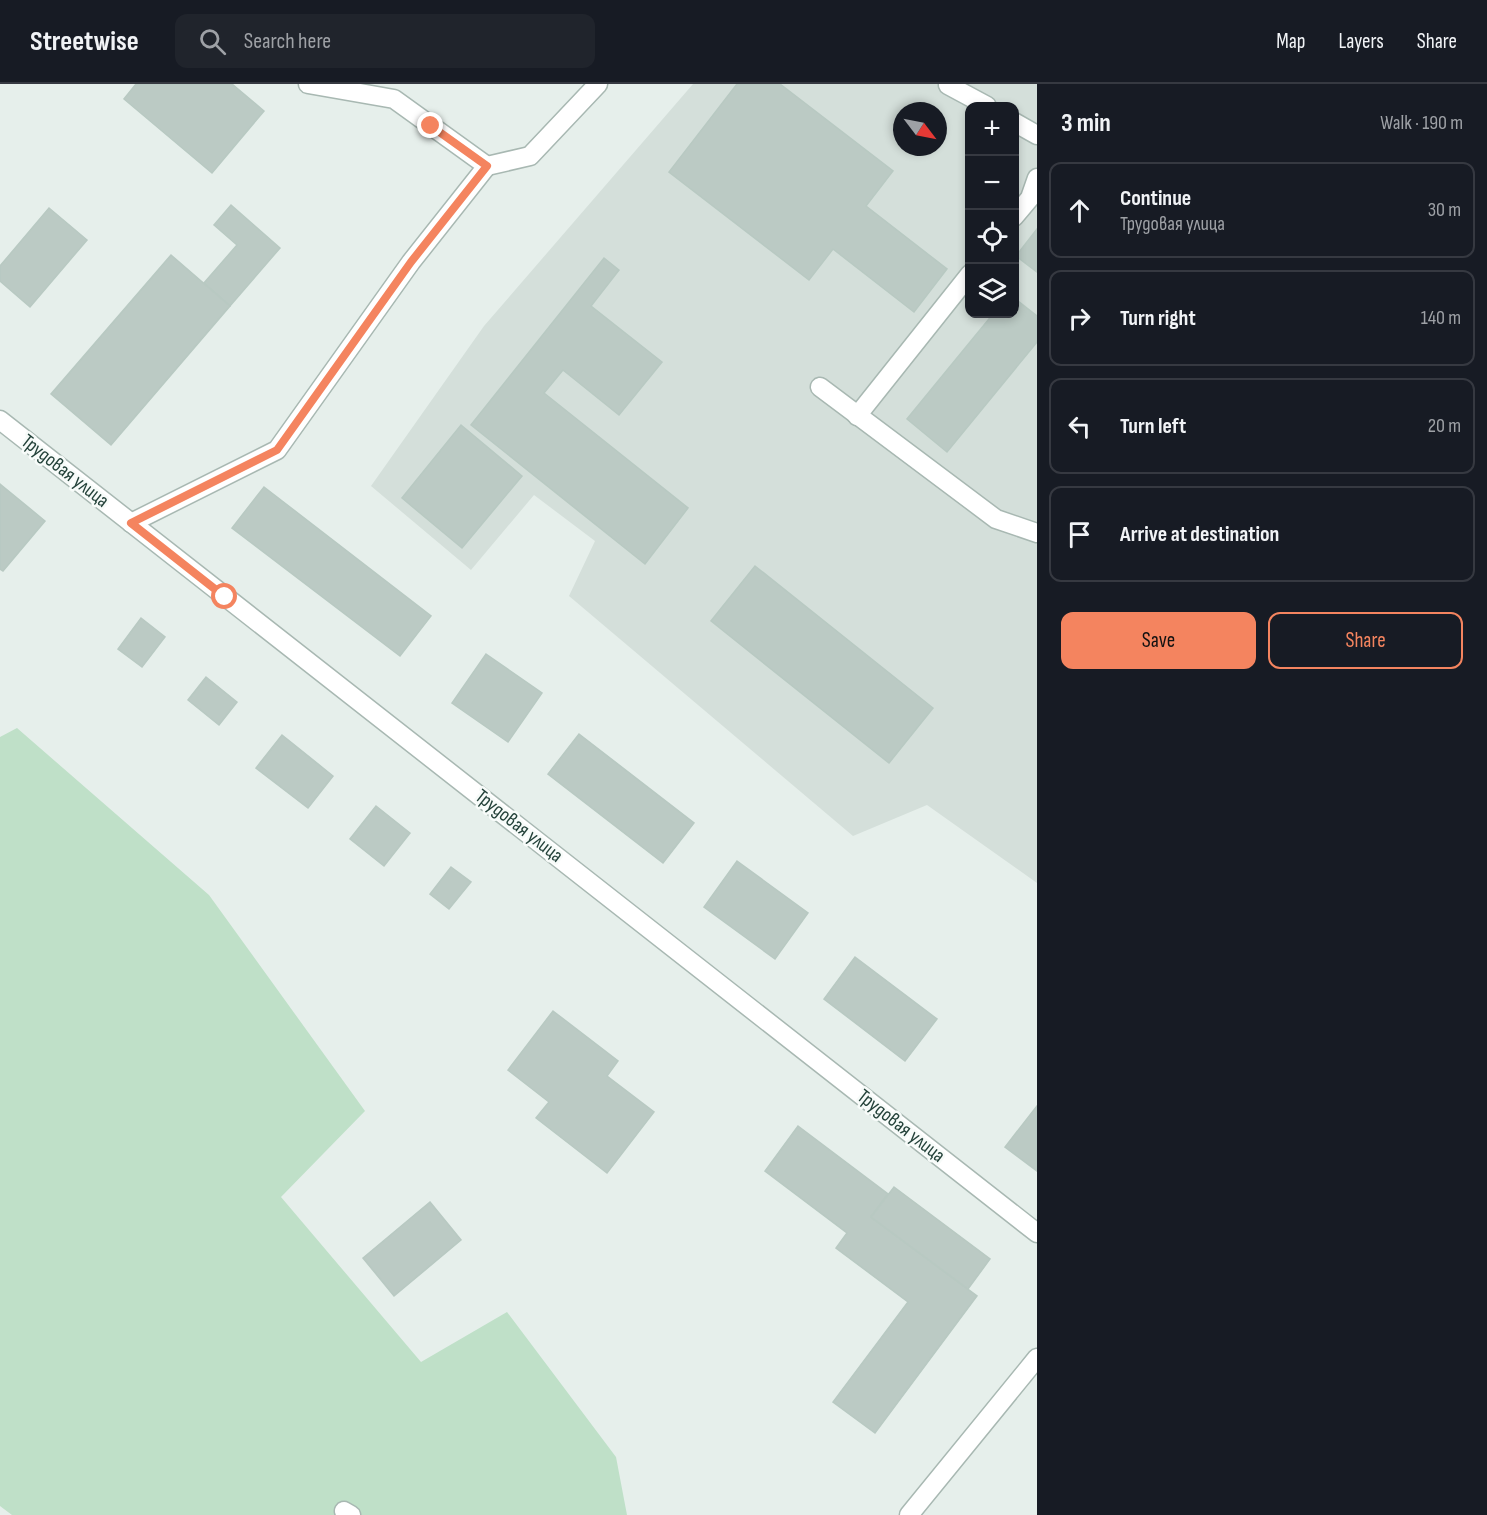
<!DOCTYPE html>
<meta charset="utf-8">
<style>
:root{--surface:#171b24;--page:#20242c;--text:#f1f3f6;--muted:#9ea1a6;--line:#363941;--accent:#f4845f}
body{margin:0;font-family:"Sofia Sans Condensed",sans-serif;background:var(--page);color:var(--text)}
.controls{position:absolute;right:18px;top:18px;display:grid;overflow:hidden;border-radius:12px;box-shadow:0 3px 9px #0003}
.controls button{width:54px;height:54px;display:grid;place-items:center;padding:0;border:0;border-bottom:2px solid var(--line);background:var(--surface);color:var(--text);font:30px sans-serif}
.compass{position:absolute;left:893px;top:18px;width:54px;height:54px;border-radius:50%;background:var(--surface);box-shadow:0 3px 9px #0003;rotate:122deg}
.stop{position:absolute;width:18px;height:18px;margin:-14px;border:4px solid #f4845f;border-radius:50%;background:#fff}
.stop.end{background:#f4845f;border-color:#fff;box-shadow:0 2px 6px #0008}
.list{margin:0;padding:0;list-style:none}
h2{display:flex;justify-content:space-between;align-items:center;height:78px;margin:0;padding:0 24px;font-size:26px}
h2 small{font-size:20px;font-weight:400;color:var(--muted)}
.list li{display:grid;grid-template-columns:39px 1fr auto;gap:18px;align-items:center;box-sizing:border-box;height:96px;margin:0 12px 12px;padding:0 12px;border:2px solid var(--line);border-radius:12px}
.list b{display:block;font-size:22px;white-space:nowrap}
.list p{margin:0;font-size:20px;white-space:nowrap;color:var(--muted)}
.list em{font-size:20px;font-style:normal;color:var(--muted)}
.actions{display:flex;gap:12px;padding:18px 24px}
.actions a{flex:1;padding:14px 0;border:2px solid var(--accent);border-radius:12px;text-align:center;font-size:21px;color:var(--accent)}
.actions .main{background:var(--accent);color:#111}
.icon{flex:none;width:33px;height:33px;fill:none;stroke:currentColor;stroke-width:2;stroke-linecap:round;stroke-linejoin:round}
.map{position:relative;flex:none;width:1037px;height:1431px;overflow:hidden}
header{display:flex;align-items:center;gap:36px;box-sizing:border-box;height:84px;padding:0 30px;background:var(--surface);border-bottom:2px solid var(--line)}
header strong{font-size:28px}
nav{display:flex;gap:33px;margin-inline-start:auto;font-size:21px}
.search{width:420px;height:54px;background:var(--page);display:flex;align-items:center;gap:15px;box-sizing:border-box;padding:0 21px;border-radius:12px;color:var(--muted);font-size:22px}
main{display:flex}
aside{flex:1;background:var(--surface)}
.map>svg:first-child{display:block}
.built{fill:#d4dfda;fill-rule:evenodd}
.green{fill:#bfe0c8}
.building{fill:#bbcac4;stroke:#b8c9c2;stroke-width:1.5}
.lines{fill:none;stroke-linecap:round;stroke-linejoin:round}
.minor-casing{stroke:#a8b8b2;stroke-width:21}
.minor{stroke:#fff;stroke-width:18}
.route{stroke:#f4845f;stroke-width:8}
.labels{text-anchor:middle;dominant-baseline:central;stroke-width:5;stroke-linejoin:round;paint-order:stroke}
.street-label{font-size:20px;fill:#24423a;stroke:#f7fbf9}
</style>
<header>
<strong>Streetwise</strong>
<div class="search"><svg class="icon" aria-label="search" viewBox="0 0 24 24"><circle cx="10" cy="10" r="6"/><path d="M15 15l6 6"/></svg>Search here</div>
<nav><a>Map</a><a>Layers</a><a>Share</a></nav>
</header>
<main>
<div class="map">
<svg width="1037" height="1431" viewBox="0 0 1037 1431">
<rect width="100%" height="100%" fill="#e6efeb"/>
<!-- built -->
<path class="built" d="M693,0H1037V799L927,721L853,752L569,512L595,457L534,411L471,486L371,402L484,242ZM970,22H1014V230H970ZM902,27H938V63H902Z"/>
<!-- green -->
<polygon class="green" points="17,644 209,811 365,1027 281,1113 421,1278 507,1228 616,1373 627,1431 12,1431 0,1422 0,653"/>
<!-- building -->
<g class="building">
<polygon points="136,0 232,0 264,27 212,89 124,15"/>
<polygon points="737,0 780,0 893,87 866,122 947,185 914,228 833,165 809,196 669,88"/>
<polygon points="231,121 280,164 230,222 204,199 237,161 214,141"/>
<polygon points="49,124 87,156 30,223 0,197 0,182"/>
<polygon points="1037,145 1037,188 1016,172"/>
<polygon points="171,171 230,222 111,361 51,310"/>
<polygon points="604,174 619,186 591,222 662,278 619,331 563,286 544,309 688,424 645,480 471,341"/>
<polygon points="1014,214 1037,232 1037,258 947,368 907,335 993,230 1014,230"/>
<polygon points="461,341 522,392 462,464 402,414"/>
<polygon points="0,400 45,437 3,487 0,485"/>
<polygon points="264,403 431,532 400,572 232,444"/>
<polygon points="755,482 933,624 889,679 711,537"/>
<polygon points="141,534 165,553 142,583 118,565"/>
<polygon points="486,570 542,609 508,658 452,619"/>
<polygon points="206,593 237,618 219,641 188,616"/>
<polygon points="579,650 694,739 663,779 548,690"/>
<polygon points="282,651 333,692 308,724 256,684"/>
<polygon points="376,722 410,749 384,782 350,755"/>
<polygon points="737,777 808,829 775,875 704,823"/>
<polygon points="451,783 471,798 449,825 430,810"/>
<polygon points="855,873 937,935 905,977 824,915"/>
<polygon points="553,927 618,977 607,992 654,1028 607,1089 536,1034 549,1018 508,986"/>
<polygon points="1037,1022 1037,1087 1005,1063"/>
<polygon points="798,1042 888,1110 871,1133 977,1212 875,1349 833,1318 908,1218 836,1164 847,1149 765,1087"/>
<polygon points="894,1103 990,1175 968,1205 871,1133"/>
<polygon points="430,1118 461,1156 394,1212 363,1174"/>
</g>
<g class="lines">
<defs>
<g id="minor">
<polyline points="948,1 987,22"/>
<polyline points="1014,38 1037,51"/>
<polyline points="487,82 530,72 598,0"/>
<polyline points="1014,133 1030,114 1037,94"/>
<polyline points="820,303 996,435 1037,449"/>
<polyline points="857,332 970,190"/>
<polyline points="0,336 1037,1149"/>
<polyline points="131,439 277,366 411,178 487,82 394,15 308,0"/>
<polyline points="344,1427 351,1431"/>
<polyline points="909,1431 1037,1274"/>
</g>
</defs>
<!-- minor casing -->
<use href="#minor" class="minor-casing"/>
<!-- minor -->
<use href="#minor" class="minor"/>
</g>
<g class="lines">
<!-- route -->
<polyline class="route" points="225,513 131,439 277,366 411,178 487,82 431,42"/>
</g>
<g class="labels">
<!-- street labels -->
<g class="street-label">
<text transform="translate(65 387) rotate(38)">Трудовая улица</text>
<text transform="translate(519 742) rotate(38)">Трудовая улица</text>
<text transform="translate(901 1042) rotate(38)">Трудовая улица</text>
</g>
</g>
</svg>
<div class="controls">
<button>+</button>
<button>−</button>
<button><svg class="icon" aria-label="locate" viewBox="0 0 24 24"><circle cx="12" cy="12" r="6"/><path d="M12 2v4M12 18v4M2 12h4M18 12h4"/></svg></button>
<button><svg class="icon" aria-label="layers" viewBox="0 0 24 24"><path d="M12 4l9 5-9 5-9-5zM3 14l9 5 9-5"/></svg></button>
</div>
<svg class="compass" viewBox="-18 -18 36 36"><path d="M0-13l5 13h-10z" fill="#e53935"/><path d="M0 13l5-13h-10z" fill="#9ea1a6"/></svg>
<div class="stop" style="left:225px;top:513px"></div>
<div class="stop end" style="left:431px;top:42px"></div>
</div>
<aside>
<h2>3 min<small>Walk · 190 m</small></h2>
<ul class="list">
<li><svg class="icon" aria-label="ahead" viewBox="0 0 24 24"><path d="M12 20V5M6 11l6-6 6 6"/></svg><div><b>Continue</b><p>Трудовая улица</p></div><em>30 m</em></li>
<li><svg class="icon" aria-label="right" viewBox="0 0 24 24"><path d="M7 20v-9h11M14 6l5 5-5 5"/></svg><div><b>Turn right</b></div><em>140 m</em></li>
<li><svg class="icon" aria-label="left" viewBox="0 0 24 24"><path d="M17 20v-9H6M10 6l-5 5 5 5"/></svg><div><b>Turn left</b></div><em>20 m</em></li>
<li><svg class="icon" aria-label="arrive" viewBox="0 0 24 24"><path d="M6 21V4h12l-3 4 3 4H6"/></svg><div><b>Arrive at destination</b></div></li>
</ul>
<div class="actions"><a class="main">Save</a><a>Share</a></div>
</aside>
</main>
